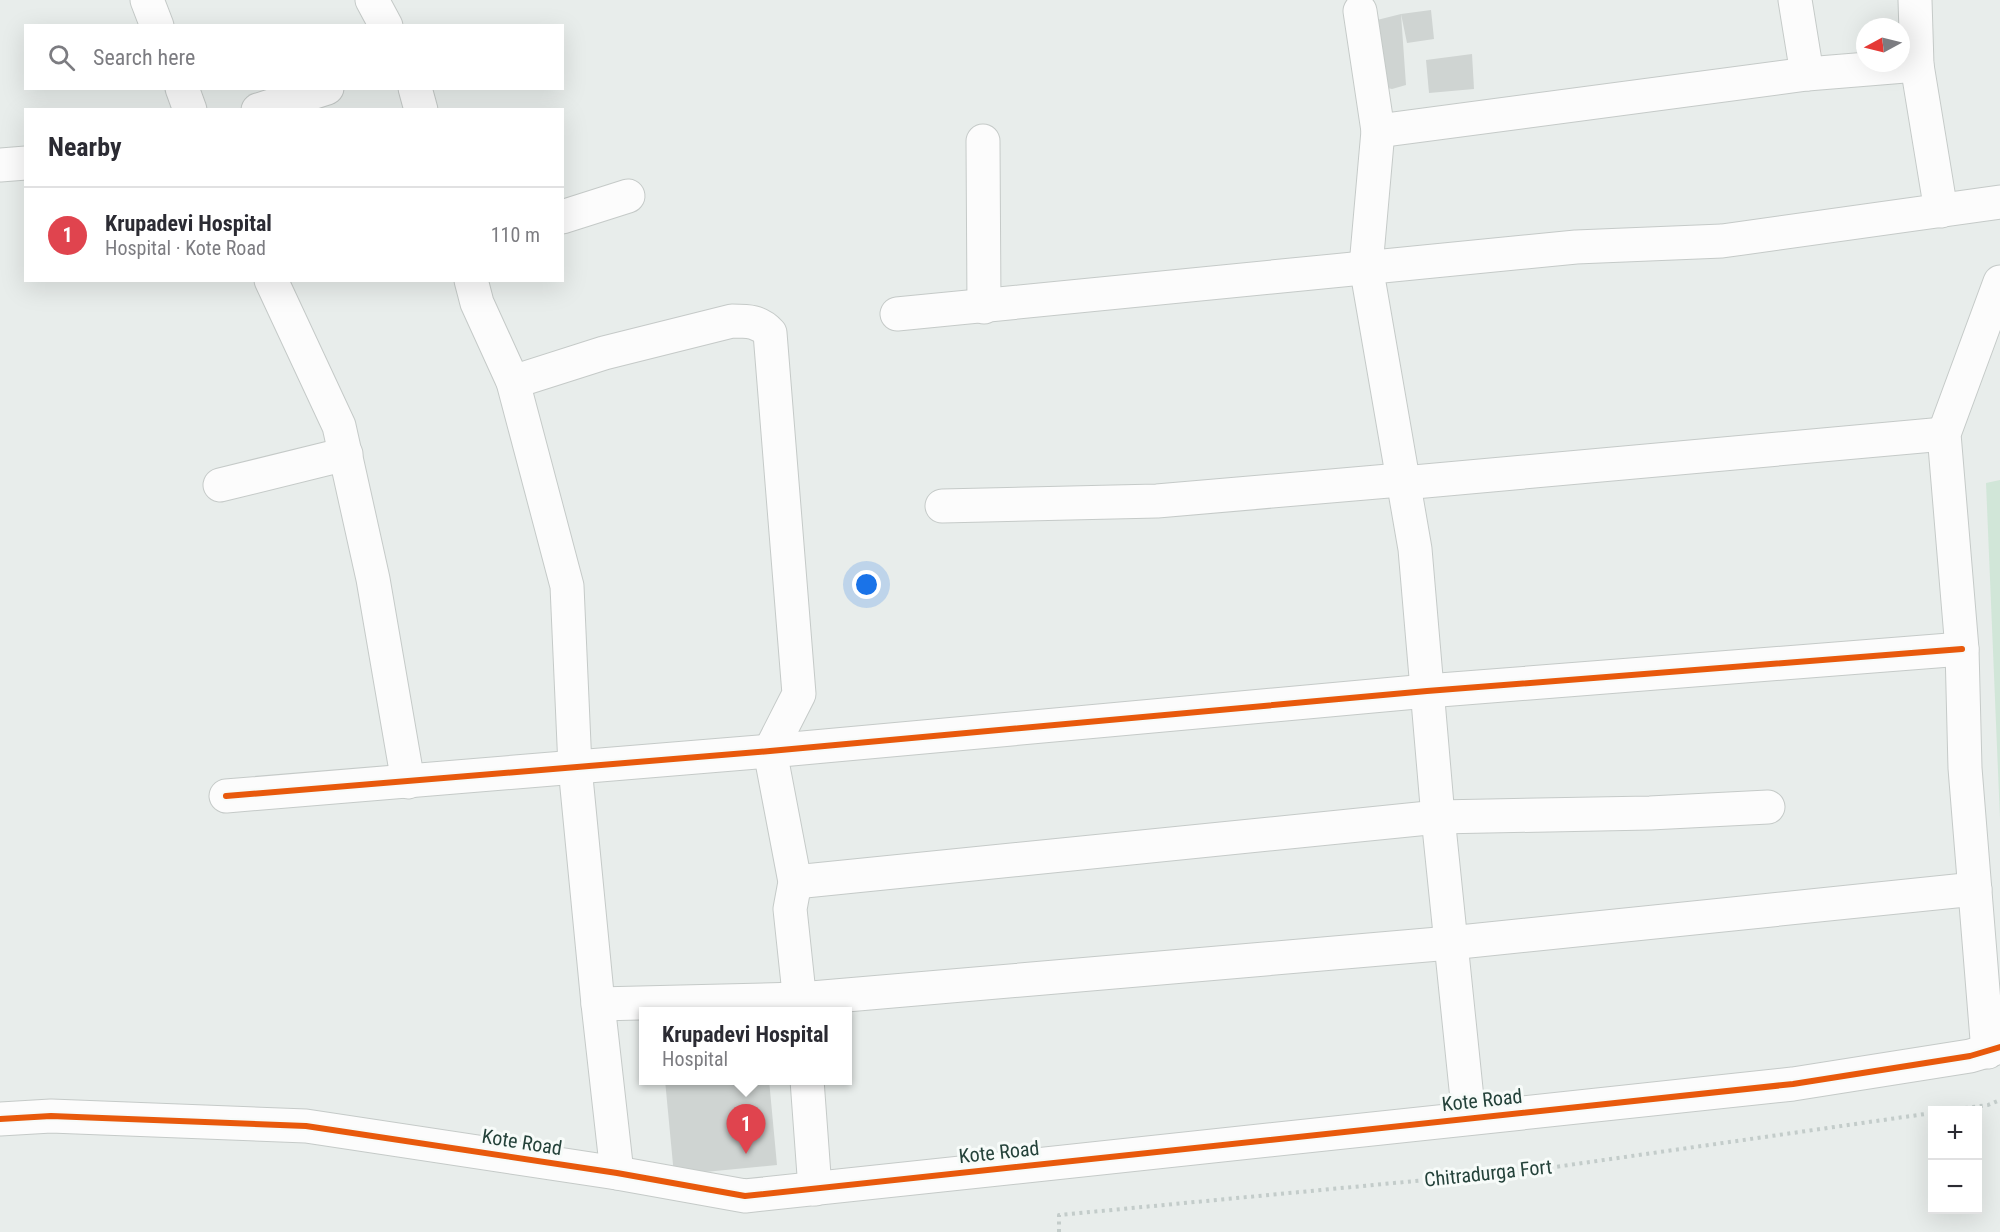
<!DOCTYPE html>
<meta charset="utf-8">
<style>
:root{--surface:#fff;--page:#f2f2f3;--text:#2b2b33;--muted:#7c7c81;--line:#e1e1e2;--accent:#ea580c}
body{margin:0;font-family:"Roboto Condensed",sans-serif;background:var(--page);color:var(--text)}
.controls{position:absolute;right:18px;bottom:18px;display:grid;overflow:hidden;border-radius:0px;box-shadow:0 6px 24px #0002}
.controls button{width:54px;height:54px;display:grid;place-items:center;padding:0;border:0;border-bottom:2px solid var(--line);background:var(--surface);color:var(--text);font:30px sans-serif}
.compass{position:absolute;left:1856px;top:18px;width:54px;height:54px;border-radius:50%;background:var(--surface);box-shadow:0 6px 24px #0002;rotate:263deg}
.you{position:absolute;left:867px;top:585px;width:21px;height:21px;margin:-15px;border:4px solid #fff;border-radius:50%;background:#1a73e8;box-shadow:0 0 0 9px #1a73e833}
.badge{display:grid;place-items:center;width:39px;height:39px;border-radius:50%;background:var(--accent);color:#fff;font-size:20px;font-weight:700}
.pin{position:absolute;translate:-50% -50px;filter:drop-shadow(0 2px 3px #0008)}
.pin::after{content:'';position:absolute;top:32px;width:21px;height:18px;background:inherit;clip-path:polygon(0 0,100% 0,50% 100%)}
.popup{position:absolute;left:639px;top:1007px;width:213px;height:78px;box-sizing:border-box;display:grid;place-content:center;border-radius:0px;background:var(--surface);filter:drop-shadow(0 2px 4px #0005);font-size:20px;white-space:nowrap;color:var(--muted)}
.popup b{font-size:22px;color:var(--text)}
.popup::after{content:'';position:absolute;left:50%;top:100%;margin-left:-12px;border:12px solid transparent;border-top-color:var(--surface)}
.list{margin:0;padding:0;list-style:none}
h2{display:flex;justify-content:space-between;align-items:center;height:78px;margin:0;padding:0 24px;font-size:26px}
h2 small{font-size:20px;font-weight:400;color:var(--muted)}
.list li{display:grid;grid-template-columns:39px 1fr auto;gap:18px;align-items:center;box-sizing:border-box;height:96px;padding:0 24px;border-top:2px solid var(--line)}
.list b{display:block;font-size:22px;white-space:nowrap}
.list p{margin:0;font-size:20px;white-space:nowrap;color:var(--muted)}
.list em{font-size:20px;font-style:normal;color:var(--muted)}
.icon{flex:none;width:33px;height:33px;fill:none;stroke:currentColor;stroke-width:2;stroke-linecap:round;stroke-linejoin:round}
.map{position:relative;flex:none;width:2000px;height:1232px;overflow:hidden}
.search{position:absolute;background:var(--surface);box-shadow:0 6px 24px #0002;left:24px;top:24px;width:540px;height:66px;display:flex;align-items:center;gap:15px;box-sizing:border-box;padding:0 21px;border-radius:0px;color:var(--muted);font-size:22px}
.panel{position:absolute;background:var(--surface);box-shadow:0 6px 24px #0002;left:24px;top:108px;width:540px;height:174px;border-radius:0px}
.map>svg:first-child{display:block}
.green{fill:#d1e6d8}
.building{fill:#cfd4d2}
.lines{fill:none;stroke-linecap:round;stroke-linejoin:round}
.minor-casing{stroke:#c5cac8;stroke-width:35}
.tertiary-casing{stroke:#c5cac8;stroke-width:35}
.path{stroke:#c3ccca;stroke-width:4;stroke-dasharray:3 4.5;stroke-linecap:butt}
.minor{stroke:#fcfcfc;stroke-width:33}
.tertiary{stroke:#fcfcfc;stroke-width:33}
.cycleway-casing{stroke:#f7fbf9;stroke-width:10}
.cycleway{stroke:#e8590c;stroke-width:6}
.labels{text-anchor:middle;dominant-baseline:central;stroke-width:6;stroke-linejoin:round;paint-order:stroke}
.street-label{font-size:20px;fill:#24423a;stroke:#f7fbf9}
</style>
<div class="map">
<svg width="2000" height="1232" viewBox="0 0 2000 1232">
<rect width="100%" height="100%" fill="#e8edeb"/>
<!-- green -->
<polygon class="green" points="2000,480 2000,819 1986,483"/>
<!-- building -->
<g class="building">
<polygon points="1431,10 1434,39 1407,43 1401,14 1406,85 1392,89 1378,86 1369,22 1401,14"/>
<polygon points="1472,54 1474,89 1429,93 1426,60"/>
<polygon points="665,1080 769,1080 777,1165 674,1175"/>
</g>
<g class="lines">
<defs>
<g id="minor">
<polyline points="147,0 157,26"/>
<polyline points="372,0 386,26"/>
<polyline points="1795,0 1807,74"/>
<polyline points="1915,0 1917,65 1941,211"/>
<polyline points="1360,11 1378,131 1366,266 1415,549 1438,817 1469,1118"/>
<polyline points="182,88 190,110"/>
<polyline points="415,88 421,110"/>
<polyline points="258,110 327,88"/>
<polyline points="1378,131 1807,74 1917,65"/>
<polyline points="983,141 984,307"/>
<polyline points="0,165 26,163"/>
<polyline points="562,217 628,196"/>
<polyline points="271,280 339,426 373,579 408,782"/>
<polyline points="471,280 477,303 513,382 567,586 575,767 598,1004 617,1173"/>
<polyline points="897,314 1576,247 1722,241 2000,202"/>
<path d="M513,382L604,353L732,321C748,321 759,321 770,333L799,694L770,751L795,882L790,909L801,1012"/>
<polyline points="220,485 346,454"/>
<polyline points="942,506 1157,501 1400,480 1403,483 1944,434"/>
<polyline points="226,796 770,751 1427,691 1962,649"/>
<polyline points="795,882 1438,817 1650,813 1768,807"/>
<polyline points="598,1004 800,999 1450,943 1975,889"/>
<polyline points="1988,1052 1965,768 1962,649 1944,434 2000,282"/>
<polyline points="807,1080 815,1189"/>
</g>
<polyline id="tertiary" points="0,1119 51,1116 306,1126 617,1173 745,1196 1793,1084 1970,1056 2000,1047"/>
</defs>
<!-- minor casing -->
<use href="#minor" class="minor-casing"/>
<!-- tertiary casing -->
<use href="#tertiary" class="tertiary-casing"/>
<!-- path -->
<g class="path">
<polyline points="1950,1110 1988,1105 2000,1100"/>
<polyline points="1059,1232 1059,1215 1541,1169 1932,1113"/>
</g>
<!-- minor -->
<use href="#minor" class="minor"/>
<!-- tertiary -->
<use href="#tertiary" class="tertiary"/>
<defs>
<g id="cycleway">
<polyline points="226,796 770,751 1427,691 1962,649"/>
<polyline points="0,1119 51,1116 306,1126 617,1173 745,1196 1793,1084 1970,1056 2000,1047"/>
</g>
</defs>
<!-- cycleway casing -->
<use href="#cycleway" class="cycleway-casing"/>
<!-- cycleway -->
<use href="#cycleway" class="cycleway"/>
</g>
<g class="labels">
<!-- street labels -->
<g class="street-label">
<text transform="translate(1482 1100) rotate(-6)">Kote Road</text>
<text transform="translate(522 1142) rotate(9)">Kote Road</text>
<text transform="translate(999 1152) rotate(-6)">Kote Road</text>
<text transform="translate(1488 1173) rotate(-6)">Chitradurga Fort</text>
</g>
</g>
</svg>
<div class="controls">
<button>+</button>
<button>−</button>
</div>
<svg class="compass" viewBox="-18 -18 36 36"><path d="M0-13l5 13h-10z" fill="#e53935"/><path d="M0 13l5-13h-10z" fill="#7c7c81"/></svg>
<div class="you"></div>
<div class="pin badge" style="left:746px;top:1154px;background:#e0444e">1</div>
<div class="popup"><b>Krupadevi Hospital</b>Hospital</div>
<div class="search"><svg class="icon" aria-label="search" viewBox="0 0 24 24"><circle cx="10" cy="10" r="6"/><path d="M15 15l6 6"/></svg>Search here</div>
<section class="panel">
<h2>Nearby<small></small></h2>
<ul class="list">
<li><span class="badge" style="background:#e0444e">1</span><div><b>Krupadevi Hospital</b><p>Hospital · Kote Road</p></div><em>110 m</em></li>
</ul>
</section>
</div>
